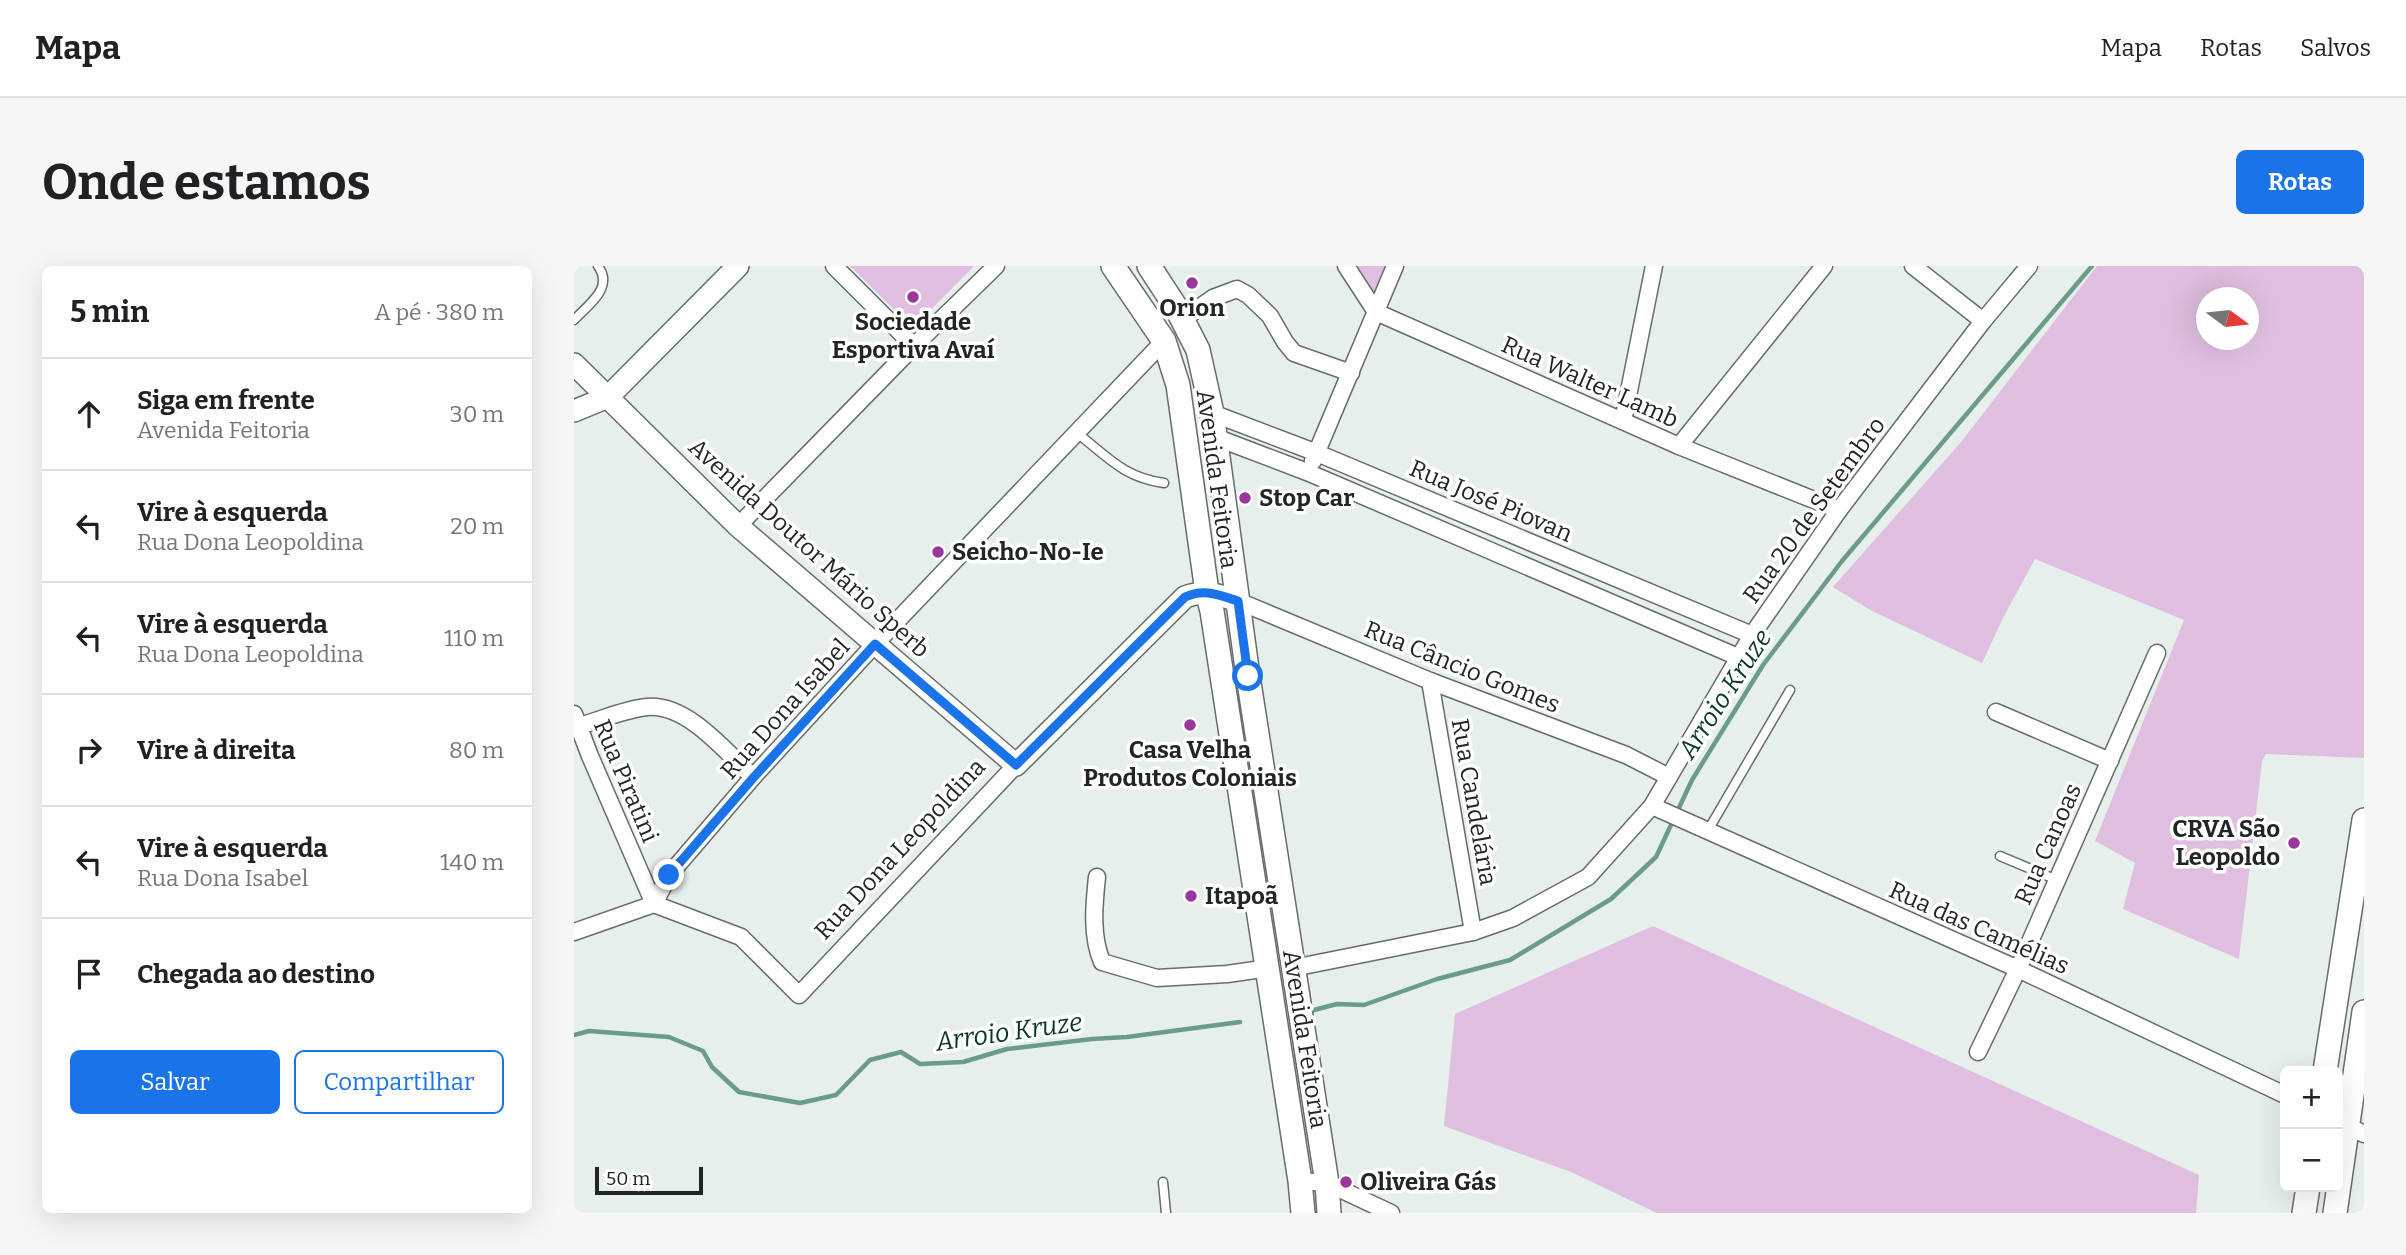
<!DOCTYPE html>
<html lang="pt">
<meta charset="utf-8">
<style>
:root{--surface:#fff;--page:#f6f6f6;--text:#202124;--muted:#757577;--line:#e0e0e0;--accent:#1a73e8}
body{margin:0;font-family:Bitter,serif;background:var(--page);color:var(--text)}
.controls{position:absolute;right:21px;bottom:21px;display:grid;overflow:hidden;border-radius:10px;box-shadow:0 7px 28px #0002}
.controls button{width:63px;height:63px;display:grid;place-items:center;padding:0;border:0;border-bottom:2px solid var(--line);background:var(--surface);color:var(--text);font:35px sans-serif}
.compass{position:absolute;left:1622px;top:21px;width:63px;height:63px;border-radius:50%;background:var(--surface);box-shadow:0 7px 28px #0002;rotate:105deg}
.scale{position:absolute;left:21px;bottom:18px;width:108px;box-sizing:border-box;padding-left:7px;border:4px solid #212523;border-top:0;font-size:19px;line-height:24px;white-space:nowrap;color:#212523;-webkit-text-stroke:5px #fff;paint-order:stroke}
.stop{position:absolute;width:21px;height:21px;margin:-16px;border:5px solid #1a73e8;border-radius:50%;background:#fff}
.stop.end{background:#1a73e8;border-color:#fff;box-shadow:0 2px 7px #0008}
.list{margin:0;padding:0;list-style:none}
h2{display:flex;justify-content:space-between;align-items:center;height:91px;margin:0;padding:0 28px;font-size:30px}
h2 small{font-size:23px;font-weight:400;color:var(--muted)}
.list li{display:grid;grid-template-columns:46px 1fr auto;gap:21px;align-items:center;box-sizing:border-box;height:112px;padding:0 28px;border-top:2px solid var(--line)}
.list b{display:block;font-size:26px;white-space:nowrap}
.list p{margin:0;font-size:23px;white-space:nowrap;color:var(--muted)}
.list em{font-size:23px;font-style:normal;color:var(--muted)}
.actions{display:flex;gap:14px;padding:21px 28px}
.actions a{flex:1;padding:16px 0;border:2px solid var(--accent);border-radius:10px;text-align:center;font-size:24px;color:var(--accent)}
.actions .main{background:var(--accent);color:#fff}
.icon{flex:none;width:38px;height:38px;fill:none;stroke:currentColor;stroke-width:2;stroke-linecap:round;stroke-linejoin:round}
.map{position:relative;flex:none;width:1790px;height:947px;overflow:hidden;border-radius:10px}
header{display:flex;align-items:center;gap:42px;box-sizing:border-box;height:98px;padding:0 35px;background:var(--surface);border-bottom:2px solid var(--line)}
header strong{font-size:33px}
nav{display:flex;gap:38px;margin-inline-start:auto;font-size:24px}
.intro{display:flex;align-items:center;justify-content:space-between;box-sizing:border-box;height:168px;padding:0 42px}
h1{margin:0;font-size:49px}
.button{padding:18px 32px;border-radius:10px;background:var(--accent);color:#fff;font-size:24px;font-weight:700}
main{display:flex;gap:42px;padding:0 42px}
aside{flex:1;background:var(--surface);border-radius:10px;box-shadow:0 7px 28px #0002}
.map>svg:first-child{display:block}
.green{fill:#dfbedf;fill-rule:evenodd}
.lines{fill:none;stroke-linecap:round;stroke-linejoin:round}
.stream{stroke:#6a9c87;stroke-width:4.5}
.service-casing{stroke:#656d69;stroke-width:11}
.minor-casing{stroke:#656d69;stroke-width:19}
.tertiary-casing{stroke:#656d69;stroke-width:24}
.secondary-casing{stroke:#656d69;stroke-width:26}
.service{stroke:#fff;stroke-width:8}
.minor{stroke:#fff;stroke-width:16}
.tertiary{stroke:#fff;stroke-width:21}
.secondary{stroke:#fff;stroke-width:23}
.route{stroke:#1a73e8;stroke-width:9}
.poi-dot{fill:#9a379d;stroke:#fff;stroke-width:2.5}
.labels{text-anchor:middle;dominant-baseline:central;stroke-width:7;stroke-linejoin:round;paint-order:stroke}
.poi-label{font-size:24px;font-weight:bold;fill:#212523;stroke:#fff;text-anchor:start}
.street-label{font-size:24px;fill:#212523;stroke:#fff}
.water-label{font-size:26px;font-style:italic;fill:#0a3628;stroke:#fff}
</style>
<header>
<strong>Mapa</strong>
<nav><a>Mapa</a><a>Rotas</a><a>Salvos</a></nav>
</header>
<div class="intro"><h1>Onde estamos</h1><a class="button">Rotas</a></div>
<main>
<aside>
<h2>5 min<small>A pé · 380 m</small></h2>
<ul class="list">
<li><svg class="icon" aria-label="ahead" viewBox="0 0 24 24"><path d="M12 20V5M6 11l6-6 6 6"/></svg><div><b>Siga em frente</b><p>Avenida Feitoria</p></div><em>30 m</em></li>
<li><svg class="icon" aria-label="left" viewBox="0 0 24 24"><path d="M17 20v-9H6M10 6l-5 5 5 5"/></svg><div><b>Vire à esquerda</b><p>Rua Dona Leopoldina</p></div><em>20 m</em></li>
<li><svg class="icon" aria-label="left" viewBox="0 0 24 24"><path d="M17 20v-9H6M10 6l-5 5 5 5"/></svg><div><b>Vire à esquerda</b><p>Rua Dona Leopoldina</p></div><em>110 m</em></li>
<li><svg class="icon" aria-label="right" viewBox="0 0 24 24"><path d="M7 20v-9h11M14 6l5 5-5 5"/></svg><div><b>Vire à direita</b></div><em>80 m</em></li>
<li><svg class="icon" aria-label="left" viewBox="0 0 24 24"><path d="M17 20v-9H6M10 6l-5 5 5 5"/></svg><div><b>Vire à esquerda</b><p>Rua Dona Isabel</p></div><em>140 m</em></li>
<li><svg class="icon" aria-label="arrive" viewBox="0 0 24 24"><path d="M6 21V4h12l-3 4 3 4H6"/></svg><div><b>Chegada ao destino</b></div></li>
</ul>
<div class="actions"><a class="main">Salvar</a><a>Compartilhar</a></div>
</aside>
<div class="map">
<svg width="1790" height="947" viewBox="0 0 1790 947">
<rect width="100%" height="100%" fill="#e6efeb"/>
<!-- green -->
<g class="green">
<polygon points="276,0 400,0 339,62"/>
<polygon points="777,0 812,0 798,32"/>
<path d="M1523,0H1790V492L1692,488L1688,495L1665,693L1549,643L1561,597L1521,575L1610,354L1461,293L1430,350L1408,397L1298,345L1259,321L1387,176ZM1632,32H1674V74H1632Z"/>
<polygon points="1079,660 1625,909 1622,947 1083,947 997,906 870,860 881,748"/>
</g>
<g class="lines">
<!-- stream -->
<g class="stream">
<polyline points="736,745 763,738 790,739 863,713 936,694 1037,633 1082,591 1118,514 1189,399 1268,295 1518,0"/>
<polyline points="0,769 15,765 95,771 129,785 138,801 165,826 226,837 262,829 296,794 327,786 346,798 389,796 433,783 518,773 553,771 666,756"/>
</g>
<defs>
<g id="service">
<path d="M0,54C15,38 40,22 24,0"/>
<path d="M503,167C534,191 549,211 590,217"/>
<polyline points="1133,566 1216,424"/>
<polyline points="1426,590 1483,614"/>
<polyline points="589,916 592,947"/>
</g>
<g id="minor">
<polyline points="260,0 340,80"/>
<polyline points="772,0 802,46 1105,180 1265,244"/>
<polyline points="1339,0 1409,55"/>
<polyline points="609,53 639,32 663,23 674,29 696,50 711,76 720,87 777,107"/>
<polyline points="638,147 743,187 1178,369"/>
<polyline points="1049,155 1080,0"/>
<polyline points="641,171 733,206 1164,391"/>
<polyline points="1105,180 1250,0"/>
<polyline points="739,195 821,0"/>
<polyline points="164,260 340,80 422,0"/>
<polyline points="664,335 856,415 1052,489 1095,511"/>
<polyline points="856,415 899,666"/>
<polyline points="1422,446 1536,495"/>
<polyline points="0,448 16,490 80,638"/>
<path d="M5,460C27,454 51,443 73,441C113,437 152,486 179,511"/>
<polyline points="1078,540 1444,703 1711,829"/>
<path d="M523,611C520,639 517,670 528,696L583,712L653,708L695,702"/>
<polyline points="80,638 95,609 179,511 301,378 590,75"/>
<polyline points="80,638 167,671 225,729 442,499"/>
<polyline points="0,666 80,638"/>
<polyline points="719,702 899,666 939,652 1014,611 1078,540 1178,369 1265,244 1409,55 1455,0"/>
<polyline points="1404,786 1444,703 1583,387"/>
<polyline points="1766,856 1790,868"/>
<polyline points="726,915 753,917 817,947"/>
</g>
<g id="tertiary">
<path d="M0,98L164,260L442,499L611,331C630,323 645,329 664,335"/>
<polyline points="0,145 34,131 164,0"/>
</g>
<g id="secondary">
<polyline points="539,0 590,75 604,119 633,326 638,345 726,915 729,947"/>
<polyline points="575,0 603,43 624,84 638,147 674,410 753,917 755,947"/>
<polyline points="1751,805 1790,554"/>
<polyline points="1730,947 1734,921"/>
<polyline points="1761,947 1790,746"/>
</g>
</defs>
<!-- service casing -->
<use href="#service" class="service-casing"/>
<!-- minor casing -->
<use href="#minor" class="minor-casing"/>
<!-- tertiary casing -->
<use href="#tertiary" class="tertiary-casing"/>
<!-- secondary casing -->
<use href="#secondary" class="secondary-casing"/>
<!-- service -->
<use href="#service" class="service"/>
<!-- minor -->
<use href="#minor" class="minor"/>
<!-- tertiary -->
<use href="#tertiary" class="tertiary"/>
<!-- secondary -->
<use href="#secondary" class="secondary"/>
</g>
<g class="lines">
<!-- route -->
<path class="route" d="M95,609L180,511L301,378L442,499L611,331C630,322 645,329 664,335L674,410"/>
</g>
<!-- markers -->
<g class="poi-dot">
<circle cx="618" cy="17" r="7"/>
<circle cx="339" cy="31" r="7"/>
<circle cx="671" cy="232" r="7"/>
<circle cx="364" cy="286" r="7"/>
<circle cx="616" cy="459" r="7"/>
<circle cx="1720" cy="577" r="7"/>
<circle cx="617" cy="630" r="7"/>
<circle cx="772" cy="916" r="7"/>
</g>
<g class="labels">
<!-- poi labels -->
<g class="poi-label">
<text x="618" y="42" text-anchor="middle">Orion</text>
<text x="339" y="56" text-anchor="middle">Sociedade<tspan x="339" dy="28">Esportiva Avaí</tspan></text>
<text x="685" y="232">Stop Car</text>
<text x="378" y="286">Seicho-No-Ie</text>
<text x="616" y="484" text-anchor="middle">Casa Velha<tspan x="616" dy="28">Produtos Coloniais</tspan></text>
<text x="1706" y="563" text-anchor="end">CRVA São<tspan x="1706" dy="28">Leopoldo</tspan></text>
<text x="631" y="630">Itapoã</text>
<text x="786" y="916">Oliveira Gás</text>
</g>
<!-- street labels -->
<g class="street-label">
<text transform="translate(1016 116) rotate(24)">Rua Walter Lamb</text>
<text transform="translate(643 213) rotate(82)">Avenida Feitoria</text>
<text transform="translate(917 235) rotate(23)">Rua José Piovan</text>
<text transform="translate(1240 244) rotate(-54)">Rua 20 de Setembro</text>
<text transform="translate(235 282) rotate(42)">Avenida Doutor Mário Sperb</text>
<text transform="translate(888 401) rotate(22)">Rua Câncio Gomes</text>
<text transform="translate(211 443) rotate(-48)">Rua Dona Isabel</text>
<text transform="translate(52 515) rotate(67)">Rua Piratini</text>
<text transform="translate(900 536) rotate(80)">Rua Candelária</text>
<text transform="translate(1474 578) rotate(-66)">Rua Canoas</text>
<text transform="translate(326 583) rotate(-47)">Rua Dona Leopoldina</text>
<text transform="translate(1405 662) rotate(24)">Rua das Camélias</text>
<text transform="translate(731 773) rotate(81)">Avenida Feitoria</text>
</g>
<!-- water labels -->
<g class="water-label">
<text transform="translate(1151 428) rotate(-57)">Arroio Kruze</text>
<text transform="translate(435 766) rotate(-8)">Arroio Kruze</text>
</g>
</g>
</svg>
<div class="controls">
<button>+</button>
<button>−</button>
</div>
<svg class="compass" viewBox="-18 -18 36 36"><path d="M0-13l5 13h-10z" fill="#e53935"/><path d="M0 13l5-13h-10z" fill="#757577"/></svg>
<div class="scale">50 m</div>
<div class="stop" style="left:674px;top:410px"></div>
<div class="stop end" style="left:95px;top:609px"></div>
</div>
</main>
